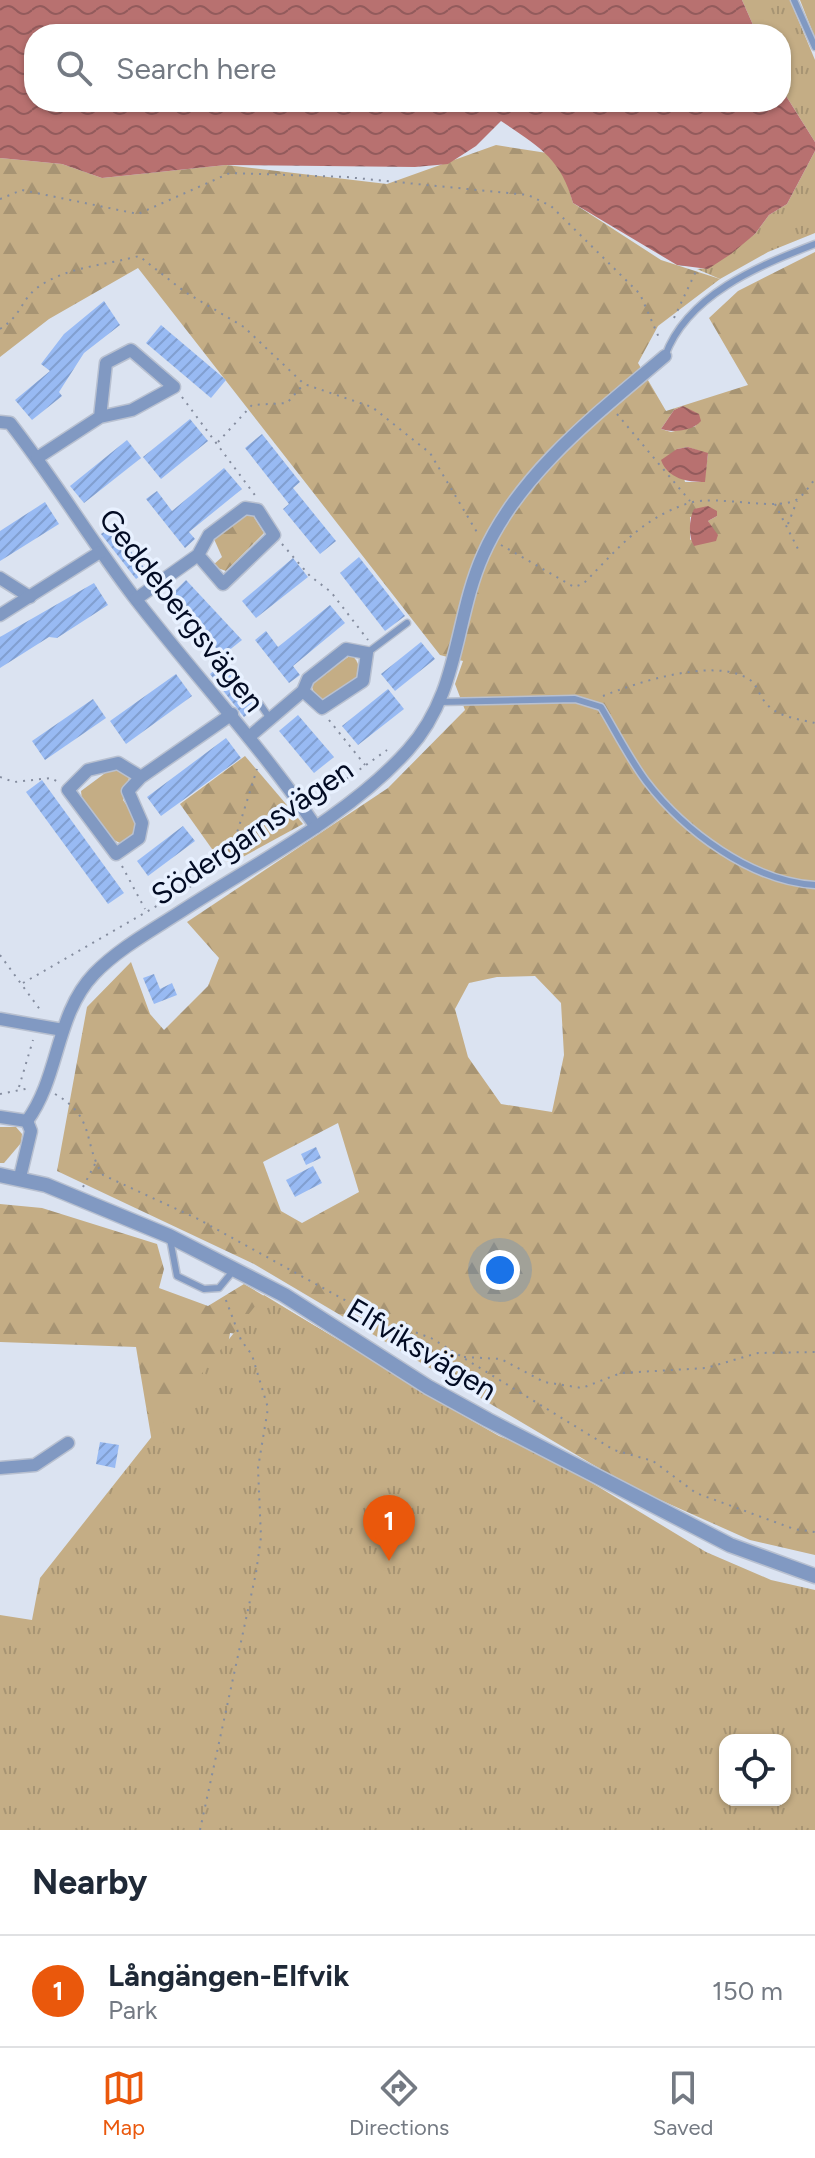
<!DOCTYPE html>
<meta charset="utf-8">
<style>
:root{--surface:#fff;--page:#f6f6f7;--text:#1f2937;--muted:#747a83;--line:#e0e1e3;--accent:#ea580c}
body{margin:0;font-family:Figtree,sans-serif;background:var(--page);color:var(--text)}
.controls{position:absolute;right:24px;bottom:24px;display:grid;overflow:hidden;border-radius:16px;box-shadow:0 2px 6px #0004}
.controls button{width:72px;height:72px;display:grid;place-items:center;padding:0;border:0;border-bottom:2px solid var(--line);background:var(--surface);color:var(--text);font:40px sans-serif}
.you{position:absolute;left:500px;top:1270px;width:28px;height:28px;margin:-20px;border:6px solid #fff;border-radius:50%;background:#1a73e8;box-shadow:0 0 0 12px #1a73e833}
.badge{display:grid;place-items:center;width:52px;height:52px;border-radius:50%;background:var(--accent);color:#fff;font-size:26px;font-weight:700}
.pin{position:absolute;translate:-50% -66px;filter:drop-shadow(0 2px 4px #0008)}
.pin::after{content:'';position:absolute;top:42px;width:28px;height:24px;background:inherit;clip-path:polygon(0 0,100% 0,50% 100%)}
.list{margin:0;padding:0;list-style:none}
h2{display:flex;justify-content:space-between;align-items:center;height:104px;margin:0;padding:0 32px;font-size:34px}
h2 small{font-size:26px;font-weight:400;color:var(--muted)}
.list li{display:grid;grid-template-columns:52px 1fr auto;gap:24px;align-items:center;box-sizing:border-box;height:112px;padding:0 32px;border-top:2px solid var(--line)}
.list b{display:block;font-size:30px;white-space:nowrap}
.list p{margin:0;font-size:26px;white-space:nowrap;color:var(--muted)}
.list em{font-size:26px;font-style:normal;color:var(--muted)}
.icon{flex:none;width:44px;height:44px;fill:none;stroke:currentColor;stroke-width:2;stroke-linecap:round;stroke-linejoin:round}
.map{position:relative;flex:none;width:815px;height:1830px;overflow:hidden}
.search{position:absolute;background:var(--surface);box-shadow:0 2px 6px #0004;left:24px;right:24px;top:24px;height:88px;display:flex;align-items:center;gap:20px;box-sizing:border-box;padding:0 28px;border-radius:32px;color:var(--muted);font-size:30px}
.sheet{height:216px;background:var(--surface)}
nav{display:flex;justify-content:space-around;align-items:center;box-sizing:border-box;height:112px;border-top:2px solid var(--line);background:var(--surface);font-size:22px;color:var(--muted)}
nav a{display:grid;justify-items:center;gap:4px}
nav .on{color:var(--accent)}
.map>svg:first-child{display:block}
.green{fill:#c4ad85}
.forest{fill:url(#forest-firs);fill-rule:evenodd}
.park{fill:url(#park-tufts);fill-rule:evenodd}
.water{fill:url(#water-waves)}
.building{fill:url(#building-hatch)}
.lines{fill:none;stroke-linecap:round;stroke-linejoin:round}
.service-casing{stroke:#b8c0d0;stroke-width:9}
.minor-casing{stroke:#b8c0d0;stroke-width:15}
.tertiary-casing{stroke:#b8c0d0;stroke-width:17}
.path{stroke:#858d9f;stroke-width:2;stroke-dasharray:2 6;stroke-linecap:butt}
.service{stroke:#8199c2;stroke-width:6}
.minor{stroke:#8199c2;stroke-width:12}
.tertiary{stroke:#8199c2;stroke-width:14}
.labels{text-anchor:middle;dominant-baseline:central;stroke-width:7;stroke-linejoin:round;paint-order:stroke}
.street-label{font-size:30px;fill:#020b23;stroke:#e8f1ff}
</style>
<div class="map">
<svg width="815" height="1830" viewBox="0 0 815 1830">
<defs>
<pattern id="forest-firs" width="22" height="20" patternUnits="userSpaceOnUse" patternTransform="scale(2)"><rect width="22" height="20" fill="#c4ad85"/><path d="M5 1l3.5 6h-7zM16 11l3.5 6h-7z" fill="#a79473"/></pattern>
<pattern id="park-tufts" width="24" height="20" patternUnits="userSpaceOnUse" patternTransform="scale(2)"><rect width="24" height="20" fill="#c4ad85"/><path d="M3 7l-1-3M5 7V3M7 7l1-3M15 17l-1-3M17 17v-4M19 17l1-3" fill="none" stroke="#a79473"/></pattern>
<pattern id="water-waves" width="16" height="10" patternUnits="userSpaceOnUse" patternTransform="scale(2)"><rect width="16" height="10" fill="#b87170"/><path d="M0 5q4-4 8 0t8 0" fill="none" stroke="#935b5c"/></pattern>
<pattern id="building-hatch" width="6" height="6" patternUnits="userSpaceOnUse" patternTransform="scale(2)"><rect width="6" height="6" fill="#98baf3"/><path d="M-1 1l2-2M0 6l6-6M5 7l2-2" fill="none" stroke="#819fd0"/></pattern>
</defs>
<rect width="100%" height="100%" fill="#dbe3f1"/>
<!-- green -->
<g class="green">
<polygon points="112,768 130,774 123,800 136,819 137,828 129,838 120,843 114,840 82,800 81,791"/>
<polygon points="0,1127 16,1127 22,1134 21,1143 4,1163 0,1163"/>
</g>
<!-- forest -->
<g class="forest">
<path d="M496,145L547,153L566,178L573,203L661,260L720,279L658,326L638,363L666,411L748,385L709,318L738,291L815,252V1555L750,1540L629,1486L254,1264L57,1171L87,1007L131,962L150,1014L164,1030L208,986L219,958L187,922L388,788L465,710L455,684L463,661L440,655L138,268L49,319L0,357V158L62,164L102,178L226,165L387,184ZM683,406L696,426L671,432L661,429L674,410ZM688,447L708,454L704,482H685L677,449ZM717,516L708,521L712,531L690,540V517ZM535,976L561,1003L564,1055L552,1112L501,1104L468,1057L455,1009L469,983L497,977ZM338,1123L359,1192L302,1223L281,1211L263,1162Z"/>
<polygon points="250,511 264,533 226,571 212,566 222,557 214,539"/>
<polygon points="245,756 303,824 230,864 212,849 180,804"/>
<polygon points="0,1204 42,1208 157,1244 164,1269 159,1288 208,1306 244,1284 430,1394 413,1440 292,1342 230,1333 224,1369 156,1466 136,1347 0,1342"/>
</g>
<!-- park -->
<g class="park">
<polygon points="742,0 790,0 815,60 815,142 781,88 781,34 757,34"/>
<polygon points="800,0 815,0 815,38"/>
<polygon points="815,151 815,233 768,252 720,279 697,269 708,268 755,234 769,215 787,204"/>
<path d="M351,655C360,661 360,671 357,681L324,701L315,696L312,687L315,680Z"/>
<path d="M264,1295L443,1404L499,1436L535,1450L574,1472L706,1552L771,1580L815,1590V1830H0V1615L32,1620L40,1578ZM725,1740H785V1800H725Z"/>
</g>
<!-- water -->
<g class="water">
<path d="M0,0H742L757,34H34V102H781V88L815,142V151L787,204L769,215L755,234L731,254L708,269L677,265L573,203C561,158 538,146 501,121L476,146L448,164L415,167L226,165L102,178L62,164L0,158Z"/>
<path d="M683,406L699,414L701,421C692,431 674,433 661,429L674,410Z"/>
<path d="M688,447L708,453L705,482C687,482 668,479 661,460L677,449Z"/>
<path d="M708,506L717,511V516L708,521L718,535L716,541L694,546C688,536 689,519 694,509Z"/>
</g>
<!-- building -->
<g class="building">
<polygon points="104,301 120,325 84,353 59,392 62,396 32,420 15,400 50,371 41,364 64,334"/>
<polygon points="161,325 226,380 211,398 146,343"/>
<polygon points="190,419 208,441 161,479 143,457"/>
<polygon points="262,434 300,482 293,488 336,541 320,554 283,509 289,504 245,448"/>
<polygon points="127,440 141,458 84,503 70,486"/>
<polygon points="224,468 242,489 189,532 195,539 185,548 146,499 157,491 172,511"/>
<polygon points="45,502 59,524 0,561 0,531"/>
<polygon points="111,527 147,571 136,579 101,534"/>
<polygon points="359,557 405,616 385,631 340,573"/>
<polygon points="293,558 308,577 256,618 242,601"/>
<polygon points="186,580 242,640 223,655 168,598"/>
<polygon points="94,583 108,605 57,638 49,637 0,668 0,637"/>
<polygon points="330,605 345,623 293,666 300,675 289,683 255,640 266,631 278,647"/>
<polygon points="421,642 435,659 395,691 381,674"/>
<polygon points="222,664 256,708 244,717 210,674"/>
<polygon points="176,674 192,696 126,744 110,721"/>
<polygon points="388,689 404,709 358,745 342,726"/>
<polygon points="93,699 106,718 45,760 32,741"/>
<polygon points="298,715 334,757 314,773 279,731"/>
<polygon points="226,738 241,758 161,816 147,797"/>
<polygon points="42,780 124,893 108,904 26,792"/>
<polygon points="183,826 195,841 148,876 137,861"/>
<polygon points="154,974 160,989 172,983 177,995 154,1004 143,978"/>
<polygon points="316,1147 321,1158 306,1165 301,1154"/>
<polygon points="313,1166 322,1183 295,1197 286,1180"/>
<polygon points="100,1442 119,1445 115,1468 96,1464"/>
</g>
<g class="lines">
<defs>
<g id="service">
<polyline points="794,0 815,47"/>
<path d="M665,356C687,295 758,266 815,244"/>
<polyline points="367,653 407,623"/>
<path d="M439,702L575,699L601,707C616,732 629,758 646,781C684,831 751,881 815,885"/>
<polyline points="260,704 271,720"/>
<polyline points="170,1239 177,1276 204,1289 219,1288 233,1271"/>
</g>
<g id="minor">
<path d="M0,422L10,423C54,479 91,541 134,597C194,675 261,746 316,827"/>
<polyline points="37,458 100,417 132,410 174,387 131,350 106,363 100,417"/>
<polyline points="0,578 30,597"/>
<polyline points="136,599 198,555 209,535 245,508 258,510 274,535 223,584 198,555"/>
<polyline points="0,615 100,552"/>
<polyline points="249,737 303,691 322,708 363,681 367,653 346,649 308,679 303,691"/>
<polyline points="141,777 128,791 142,823 139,838 116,854 68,790 88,770 118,763 141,777 232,714"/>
<polyline points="0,1019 63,1030"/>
<polyline points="0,1117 27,1121"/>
<path d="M27,1121C60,1076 55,1015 94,974C117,950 149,932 177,914C253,864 347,818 408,750C460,693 454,620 483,555C519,473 598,413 665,356"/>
<polyline points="20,1177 31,1131 27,1121"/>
<polyline points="0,1468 35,1465 68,1443"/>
</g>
<polyline id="tertiary" points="0,1175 46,1185 169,1236 284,1295 428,1387 488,1420 730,1545 815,1576"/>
</defs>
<!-- service casing -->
<use href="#service" class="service-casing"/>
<!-- minor casing -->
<use href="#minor" class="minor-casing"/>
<!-- tertiary casing -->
<use href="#tertiary" class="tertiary-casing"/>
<!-- path -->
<g class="path">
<polyline points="0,199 22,190 138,214 230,173 346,177 528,195 551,206 640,294 660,340"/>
<polyline points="674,318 697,269"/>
<path d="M0,329C23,314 20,301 37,288C64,267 107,265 139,256L185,292L244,327L304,384L372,407L430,453L478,534"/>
<polyline points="182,397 257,498"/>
<polyline points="617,414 690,501"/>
<polyline points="218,442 252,405 287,403 303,385"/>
<polyline points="775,504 798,549"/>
<polyline points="788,524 797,501"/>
<polyline points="282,544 310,576 331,592 368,640"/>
<path d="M501,545L574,587L583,584C618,549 640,519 689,503C717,494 781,513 799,498C805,493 810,485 815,479"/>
<path d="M603,696C638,682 712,658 747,678C757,683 758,694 765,702C776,717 799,719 815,723"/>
<polyline points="329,720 365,765"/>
<polyline points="0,777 14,782 51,778 58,782"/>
<polyline points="314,802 387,750"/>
<polyline points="235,839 257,769"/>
<polyline points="122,866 145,909"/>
<polyline points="0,955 41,1011"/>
<polyline points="23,983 200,881 235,839 291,815"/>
<polyline points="19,1087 33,1040"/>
<polyline points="0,1094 30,1088"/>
<path d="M55,1094C97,1118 82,1143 103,1175L198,1219L381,1320L431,1338L614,1450L653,1461L696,1493L794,1529L815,1532"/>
<polyline points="83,1187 95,1164"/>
<polyline points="464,1357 501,1359 544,1382 582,1388 621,1373 706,1368 758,1353 815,1352"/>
<polyline points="200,1830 256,1573 261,1537 258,1468 268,1408 252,1355 241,1340 224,1295"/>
</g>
<!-- service -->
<use href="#service" class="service"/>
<!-- minor -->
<use href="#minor" class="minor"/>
<!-- tertiary -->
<use href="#tertiary" class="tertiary"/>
</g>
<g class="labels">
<!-- street labels -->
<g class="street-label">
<text transform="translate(182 610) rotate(52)">Geddebergsvägen</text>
<text transform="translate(252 832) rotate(-34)">Södergarnsvägen</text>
<text transform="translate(422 1349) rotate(31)">Elfviksvägen</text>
</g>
</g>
</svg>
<div class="controls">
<button><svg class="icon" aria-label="locate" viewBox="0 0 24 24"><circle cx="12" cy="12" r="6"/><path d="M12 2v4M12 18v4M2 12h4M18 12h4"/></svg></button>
</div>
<div class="you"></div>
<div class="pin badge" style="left:389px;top:1561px">1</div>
<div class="search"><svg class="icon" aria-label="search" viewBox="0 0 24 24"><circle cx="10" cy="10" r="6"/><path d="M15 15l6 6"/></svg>Search here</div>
</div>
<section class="sheet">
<h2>Nearby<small></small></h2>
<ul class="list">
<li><span class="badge">1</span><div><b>Långängen-Elfvik</b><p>Park</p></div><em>150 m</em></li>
</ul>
</section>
<nav>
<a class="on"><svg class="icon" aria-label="map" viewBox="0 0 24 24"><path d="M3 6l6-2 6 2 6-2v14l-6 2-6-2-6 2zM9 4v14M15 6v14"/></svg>Map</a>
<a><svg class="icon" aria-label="directions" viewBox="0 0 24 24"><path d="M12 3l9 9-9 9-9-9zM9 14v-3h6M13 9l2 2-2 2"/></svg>Directions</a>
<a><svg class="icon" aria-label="saved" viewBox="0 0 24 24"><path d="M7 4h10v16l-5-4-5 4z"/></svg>Saved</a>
</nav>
